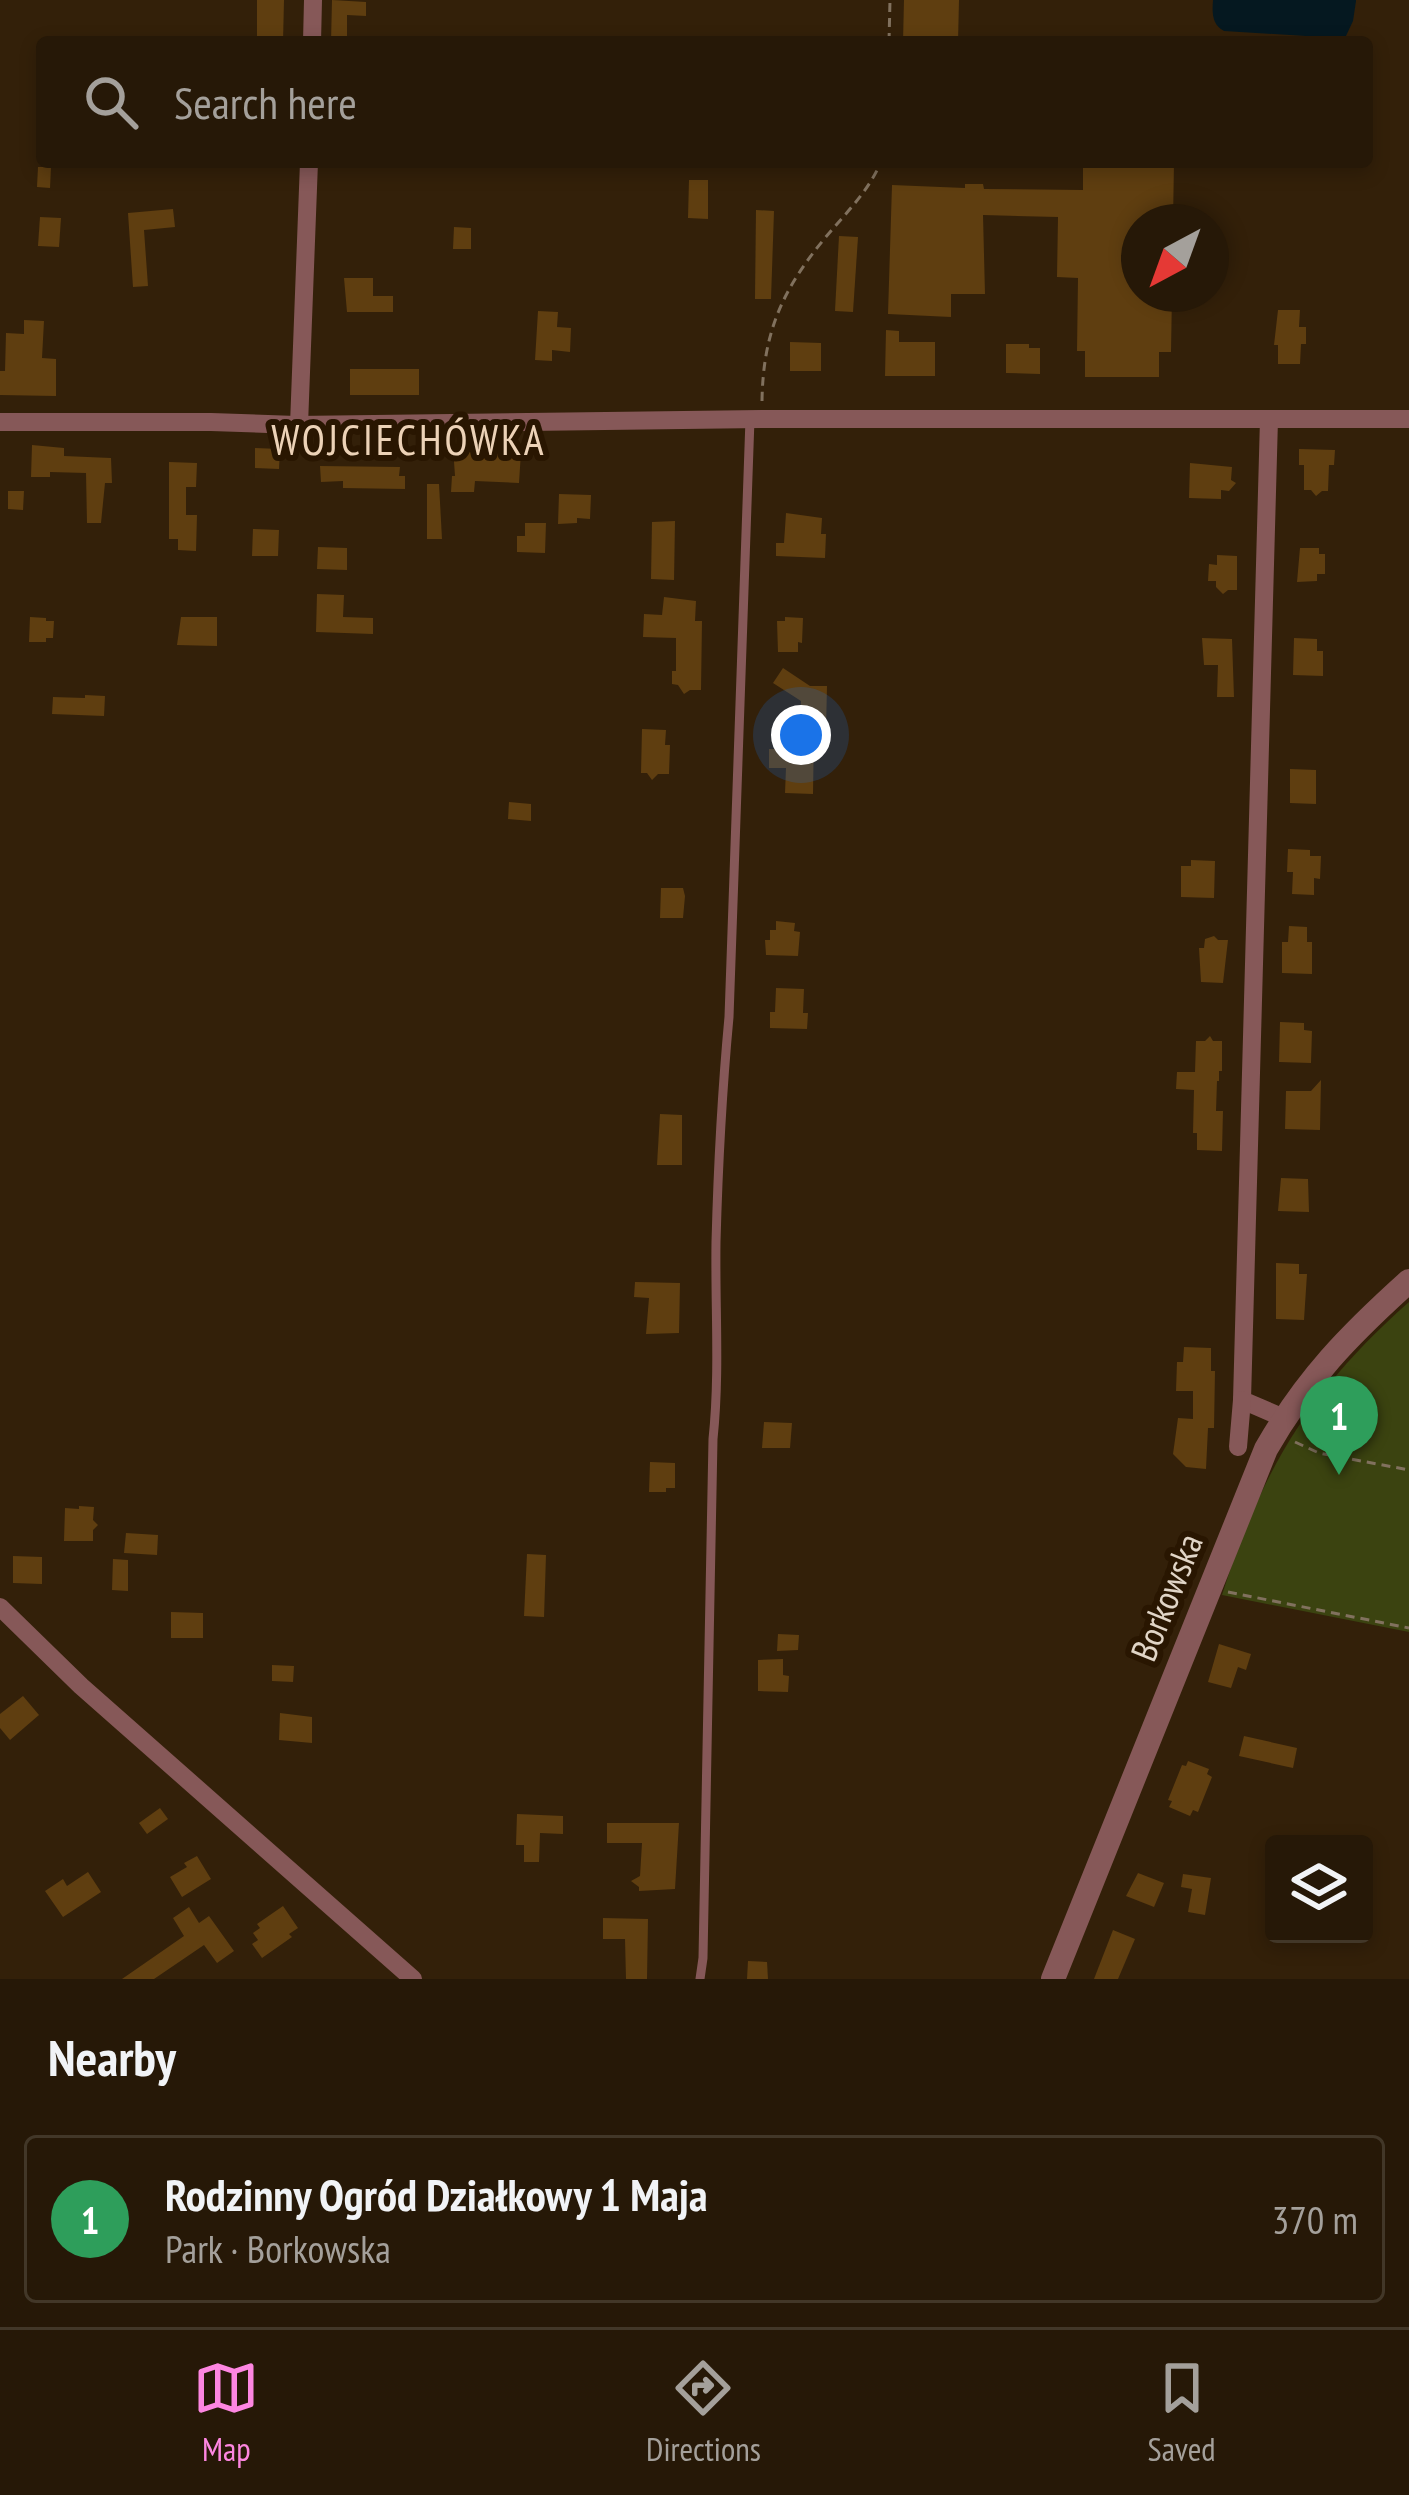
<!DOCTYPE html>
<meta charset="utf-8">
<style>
:root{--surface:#261807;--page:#322515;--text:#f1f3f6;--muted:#a4a09b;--line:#423728;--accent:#fd86e1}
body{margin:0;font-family:"PT Sans Narrow",sans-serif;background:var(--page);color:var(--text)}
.controls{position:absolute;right:36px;bottom:36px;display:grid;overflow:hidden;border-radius:12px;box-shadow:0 6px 18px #0003}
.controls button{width:108px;height:108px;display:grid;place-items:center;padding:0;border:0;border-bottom:3px solid var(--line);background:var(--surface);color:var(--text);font:60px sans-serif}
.compass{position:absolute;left:1121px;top:204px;width:108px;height:108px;border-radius:50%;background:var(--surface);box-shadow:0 6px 18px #0003;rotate:221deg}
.you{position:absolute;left:801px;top:735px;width:42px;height:42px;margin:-30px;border:9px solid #fff;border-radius:50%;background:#1a73e8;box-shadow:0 0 0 18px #1a73e833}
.badge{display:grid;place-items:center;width:78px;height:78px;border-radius:50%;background:var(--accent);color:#fff;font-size:39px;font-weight:700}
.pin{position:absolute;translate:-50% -99px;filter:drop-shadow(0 3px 6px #0008)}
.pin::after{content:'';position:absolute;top:63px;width:42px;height:36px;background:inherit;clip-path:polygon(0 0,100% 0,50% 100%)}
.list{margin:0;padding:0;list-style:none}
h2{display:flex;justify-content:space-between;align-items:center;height:156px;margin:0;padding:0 48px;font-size:51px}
h2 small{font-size:39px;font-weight:400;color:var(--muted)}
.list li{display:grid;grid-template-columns:78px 1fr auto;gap:36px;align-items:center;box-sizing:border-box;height:168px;margin:0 24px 24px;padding:0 24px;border:3px solid var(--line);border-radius:12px}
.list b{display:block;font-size:45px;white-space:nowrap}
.list p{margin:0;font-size:39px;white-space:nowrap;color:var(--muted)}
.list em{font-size:39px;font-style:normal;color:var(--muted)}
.icon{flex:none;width:66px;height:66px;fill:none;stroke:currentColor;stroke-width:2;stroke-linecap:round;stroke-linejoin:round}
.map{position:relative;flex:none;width:1409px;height:1979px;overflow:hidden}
.search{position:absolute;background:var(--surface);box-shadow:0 6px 18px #0003;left:36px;right:36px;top:36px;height:132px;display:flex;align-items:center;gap:30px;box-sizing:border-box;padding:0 42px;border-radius:12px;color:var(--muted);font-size:45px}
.sheet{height:348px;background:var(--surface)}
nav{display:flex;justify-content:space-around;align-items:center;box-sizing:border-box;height:168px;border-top:3px solid var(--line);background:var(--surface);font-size:33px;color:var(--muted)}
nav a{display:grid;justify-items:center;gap:6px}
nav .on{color:var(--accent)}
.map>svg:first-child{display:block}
.green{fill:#3b4310}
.water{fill:#051820}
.building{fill:#5f3e10}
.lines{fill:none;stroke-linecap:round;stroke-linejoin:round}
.path{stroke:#81715e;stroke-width:3;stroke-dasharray:9 6;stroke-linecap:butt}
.service{stroke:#865858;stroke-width:9}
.minor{stroke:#865858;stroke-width:18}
.tertiary{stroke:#865858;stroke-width:24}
.labels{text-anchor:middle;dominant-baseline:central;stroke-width:12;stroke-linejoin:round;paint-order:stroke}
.street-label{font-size:36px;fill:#e1d5c7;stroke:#291601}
.quarter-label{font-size:42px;letter-spacing:3px;fill:#ecd2b7;stroke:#291601}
</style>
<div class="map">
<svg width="1409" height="1979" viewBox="0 0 1409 1979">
<rect width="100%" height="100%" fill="#332009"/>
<!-- green -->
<path class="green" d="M1409,1302V1632L1222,1595C1261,1471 1311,1388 1409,1302Z"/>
<!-- water -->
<path class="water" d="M1213,0H1356V1L1353,21L1345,38H1338L1224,31C1212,25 1212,13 1213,0Z"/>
<!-- building -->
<g class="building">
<polygon points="257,0 284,0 283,42 257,42"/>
<polygon points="332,0 366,2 366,16 347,15 347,42 331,42"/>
<polygon points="904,0 959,0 958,42 903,42"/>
<polygon points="1083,162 1174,162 1173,222 1139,222 1139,294 1172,294 1171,352 1159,352 1159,377 1085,377 1085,351 1077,351 1078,278 1057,277 1058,217 983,215 985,294 951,294 951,317 888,314 892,185 965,188 965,184 983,184 984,189 1083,190"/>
<polygon points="38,167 51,167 50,188 37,187"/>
<polygon points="689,180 708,180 708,219 688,218"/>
<polygon points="173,209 175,227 144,230 148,286 133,287 128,213"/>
<polygon points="756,210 774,211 771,299 755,299"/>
<polygon points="40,217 61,218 59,247 38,246"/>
<polygon points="454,227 471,228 471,249 453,249"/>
<polygon points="839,236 858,237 853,312 835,311"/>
<polygon points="344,278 373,278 373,296 393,296 393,312 347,312"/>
<polygon points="1278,310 1300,310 1299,327 1306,327 1306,344 1301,344 1300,364 1278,364 1278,345 1274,345"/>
<polygon points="538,311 558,312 557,327 571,328 570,352 552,350 552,361 535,360"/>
<polygon points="24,320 44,321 42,358 56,359 56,396 0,395 0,371 5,371 6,333 24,334"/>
<polygon points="886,330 899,331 899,342 935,342 935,376 885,376"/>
<polygon points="790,342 821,343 821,371 790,371"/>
<polygon points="1006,344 1029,344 1029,348 1040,348 1040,374 1006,373"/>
<rect x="350" y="369" width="69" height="26"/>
<polygon points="32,445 64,448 64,456 111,458 112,483 105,483 101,523 87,523 86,473 50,472 50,477 31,477"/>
<polygon points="453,447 482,447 482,454 521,452 519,483 475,481 474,492 451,492 452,476 455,476"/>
<polygon points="255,448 280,449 279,469 255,468"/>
<polygon points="1299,449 1335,450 1334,465 1329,465 1328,491 1322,491 1316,496 1311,490 1304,490 1304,465 1299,465"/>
<polygon points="169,462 197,463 196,487 186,487 186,515 197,515 196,551 178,550 178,539 169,539"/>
<polygon points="1190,463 1232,467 1231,480 1236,483 1229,491 1221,490 1221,499 1189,498"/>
<polygon points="320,466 400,467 399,476 405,476 405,489 343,488 343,481 321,482"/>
<polygon points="427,484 439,484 442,539 427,539"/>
<polygon points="8,491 24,491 23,510 8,509"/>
<polygon points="559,494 591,495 590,519 577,518 577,523 558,524"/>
<polygon points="786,513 822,518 821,534 826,534 825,558 776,556 776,543 784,543"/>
<polygon points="675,521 674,580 651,579 652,522"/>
<polygon points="525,523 546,523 545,553 517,552 517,536 525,536"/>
<polygon points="253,529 279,530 278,556 252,556"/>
<polygon points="318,547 347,548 347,570 317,569"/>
<polygon points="1300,548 1319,548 1319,554 1325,554 1325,574 1317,574 1317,581 1297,582"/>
<polygon points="1217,555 1237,556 1237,590 1228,590 1223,594 1216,587 1216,581 1208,581 1209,564 1217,565"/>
<polygon points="317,594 344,595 343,617 373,618 373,634 316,632"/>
<polygon points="664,597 696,601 695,621 702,621 701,690 690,690 684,694 678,685 672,684 672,671 676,671 676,638 643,637 644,614 662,615"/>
<polygon points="30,617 46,618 46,621 54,621 53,638 46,638 46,642 29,642"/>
<polygon points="181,617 217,617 217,646 177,645"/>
<polygon points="785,617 803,618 802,643 798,642 798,652 778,652 777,621 785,621"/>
<polygon points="1202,638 1232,639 1234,697 1217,697 1218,665 1204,665"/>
<polygon points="1294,638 1317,639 1317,651 1323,651 1323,676 1293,675"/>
<polygon points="783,668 810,686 827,686 826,730 814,730 813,794 785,793 786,768 769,768 769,749 799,749 801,701 773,683"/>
<polygon points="85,695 105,696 104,716 52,714 53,697 85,698"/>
<polygon points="642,729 666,730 665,745 670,745 669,774 658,774 652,780 647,773 641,773"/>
<polygon points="1290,769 1316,770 1316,804 1290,803"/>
<polygon points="509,802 531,804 531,821 508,819"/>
<polygon points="1288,849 1310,850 1310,856 1321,856 1320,879 1314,878 1314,895 1292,894 1293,872 1287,872"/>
<polygon points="1191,860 1215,861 1214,898 1181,897 1181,866 1191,866"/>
<polygon points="661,888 683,888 685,896 683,918 660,918"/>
<polygon points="776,921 795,923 794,931 800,932 798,956 766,955 765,940 770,940 770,930 776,930"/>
<polygon points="1289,926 1307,927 1307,942 1312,942 1312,974 1282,973 1282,942 1288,942"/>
<polygon points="1214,936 1218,940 1228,940 1223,983 1201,982 1199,948 1204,948 1205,939"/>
<polygon points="776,988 804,989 803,1013 808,1013 807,1029 770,1028 770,1012 775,1012"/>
<polygon points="1280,1022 1304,1023 1304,1030 1312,1031 1311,1063 1279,1062"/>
<polygon points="1210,1036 1213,1041 1222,1041 1222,1071 1219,1071 1219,1081 1217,1081 1216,1111 1223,1111 1222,1151 1197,1150 1197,1133 1193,1133 1194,1090 1176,1089 1177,1072 1195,1072 1196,1041 1205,1041"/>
<polygon points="1321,1080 1320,1130 1285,1129 1286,1091 1311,1091"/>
<polygon points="660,1114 682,1115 682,1165 657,1165"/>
<polygon points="1281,1178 1308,1179 1309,1212 1278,1211"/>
<polygon points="1276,1263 1299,1264 1299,1274 1307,1274 1304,1320 1276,1319"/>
<polygon points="635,1282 680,1283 679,1333 646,1334 649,1298 634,1297"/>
<polygon points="1184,1347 1211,1348 1211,1371 1215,1371 1214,1428 1208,1428 1206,1469 1186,1467 1173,1454 1178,1418 1193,1419 1193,1391 1176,1391 1177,1362 1183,1362"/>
<polygon points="764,1422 792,1423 790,1448 762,1448"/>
<polygon points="650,1462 675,1463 675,1488 666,1488 666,1492 649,1492"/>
<polygon points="79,1506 94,1507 93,1520 98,1525 93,1530 93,1541 64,1541 65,1508 79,1509"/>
<polygon points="126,1533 158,1535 157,1555 124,1553"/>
<polygon points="527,1554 546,1555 544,1617 524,1616"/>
<polygon points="13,1556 42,1557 42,1584 13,1583"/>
<polygon points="113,1559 128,1560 128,1591 112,1590"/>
<polygon points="171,1612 203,1613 203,1638 171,1638"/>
<polygon points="778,1634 799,1635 798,1650 777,1651"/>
<polygon points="1219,1644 1251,1654 1246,1670 1238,1667 1231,1688 1208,1682"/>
<polygon points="783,1659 783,1675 789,1676 788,1692 758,1691 758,1660"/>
<polygon points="272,1665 294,1666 293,1682 272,1681"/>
<polygon points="23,1696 39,1715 10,1740 0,1728 0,1714"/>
<polygon points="280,1713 312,1717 312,1743 279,1740"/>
<polygon points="1244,1736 1297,1748 1293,1768 1239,1756"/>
<polygon points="1188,1761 1209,1769 1207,1774 1212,1777 1198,1812 1193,1810 1190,1816 1169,1807 1172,1801 1168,1800 1182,1765 1186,1766"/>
<polygon points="160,1808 168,1819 147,1834 139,1823"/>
<polygon points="517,1814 563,1816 563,1834 540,1833 539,1862 524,1862 524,1845 516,1845"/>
<polygon points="607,1823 679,1823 675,1889 639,1891 639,1887 631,1881 640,1876 642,1843 607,1843"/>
<polygon points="197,1856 211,1879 182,1897 170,1877 187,1867 184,1863"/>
<polygon points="88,1872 101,1892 63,1917 45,1891 63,1879 67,1886"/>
<polygon points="1138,1873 1164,1883 1154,1907 1126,1896"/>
<polygon points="1183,1874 1211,1878 1205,1915 1188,1912 1192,1889 1181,1887"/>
<polygon points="283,1906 298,1928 289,1934 292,1937 262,1958 252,1944 258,1940 253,1933 260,1928 257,1924"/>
<polygon points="189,1907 199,1923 209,1916 234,1951 217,1963 204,1945 154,1979 122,1979 184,1936 173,1918"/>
<polygon points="603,1918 648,1919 647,1979 626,1979 625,1939 603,1939"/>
<polygon points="1113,1930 1135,1939 1118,1979 1094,1979"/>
<polygon points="748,1961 767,1962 768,1979 747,1979"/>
</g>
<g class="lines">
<!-- path -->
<g class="path">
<polyline points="889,42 890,0"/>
<path d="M762,401C763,333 782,290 825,238C845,214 868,192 881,162"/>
<polyline points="1295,1442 1319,1453 1409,1470"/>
<polyline points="1228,1592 1409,1628"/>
</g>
<!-- service -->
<path class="service" d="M700,1979L703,1958L713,1439C720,1373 715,1308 716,1242C718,1167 722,1092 729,1017L750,419"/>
<!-- minor -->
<g class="minor">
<polyline points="312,42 313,0"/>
<polyline points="1269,419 1242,1400 1284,1418"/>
<polyline points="0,422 211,422 296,425 761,419 1409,419"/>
<polyline points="299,425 309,162"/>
<polyline points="1238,1447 1242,1400"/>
<polyline points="0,1607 81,1686 413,1979"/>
</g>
<!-- tertiary -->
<path class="tertiary" d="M1053,1979L1266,1449C1306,1379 1349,1335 1409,1281"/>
</g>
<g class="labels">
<!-- street labels -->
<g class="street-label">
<text transform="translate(1166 1597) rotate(-68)">Borkowska</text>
</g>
<!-- quarter labels -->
<g class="quarter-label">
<text x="409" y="439">WOJCIECHÓWKA</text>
</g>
</g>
</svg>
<div class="controls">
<button><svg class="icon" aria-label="layers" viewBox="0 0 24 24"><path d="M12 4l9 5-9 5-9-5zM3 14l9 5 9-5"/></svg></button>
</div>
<svg class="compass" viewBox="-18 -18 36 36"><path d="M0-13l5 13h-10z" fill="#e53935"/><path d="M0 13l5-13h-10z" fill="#a4a09b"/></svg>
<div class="you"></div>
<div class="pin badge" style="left:1339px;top:1475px;background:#2e9e5b">1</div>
<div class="search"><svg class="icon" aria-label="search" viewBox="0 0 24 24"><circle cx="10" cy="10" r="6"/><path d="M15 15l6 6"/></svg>Search here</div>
</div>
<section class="sheet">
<h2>Nearby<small></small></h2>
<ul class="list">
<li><span class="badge" style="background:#2e9e5b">1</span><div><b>Rodzinny Ogród Działkowy 1 Maja</b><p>Park · Borkowska</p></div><em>370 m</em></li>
</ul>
</section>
<nav>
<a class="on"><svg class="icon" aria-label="map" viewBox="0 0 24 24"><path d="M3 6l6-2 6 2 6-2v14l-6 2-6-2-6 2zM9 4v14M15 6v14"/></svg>Map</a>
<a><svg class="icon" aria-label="directions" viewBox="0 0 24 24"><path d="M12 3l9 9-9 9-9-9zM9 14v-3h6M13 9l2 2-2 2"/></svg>Directions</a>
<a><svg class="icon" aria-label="saved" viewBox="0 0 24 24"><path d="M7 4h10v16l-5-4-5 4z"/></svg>Saved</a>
</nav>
